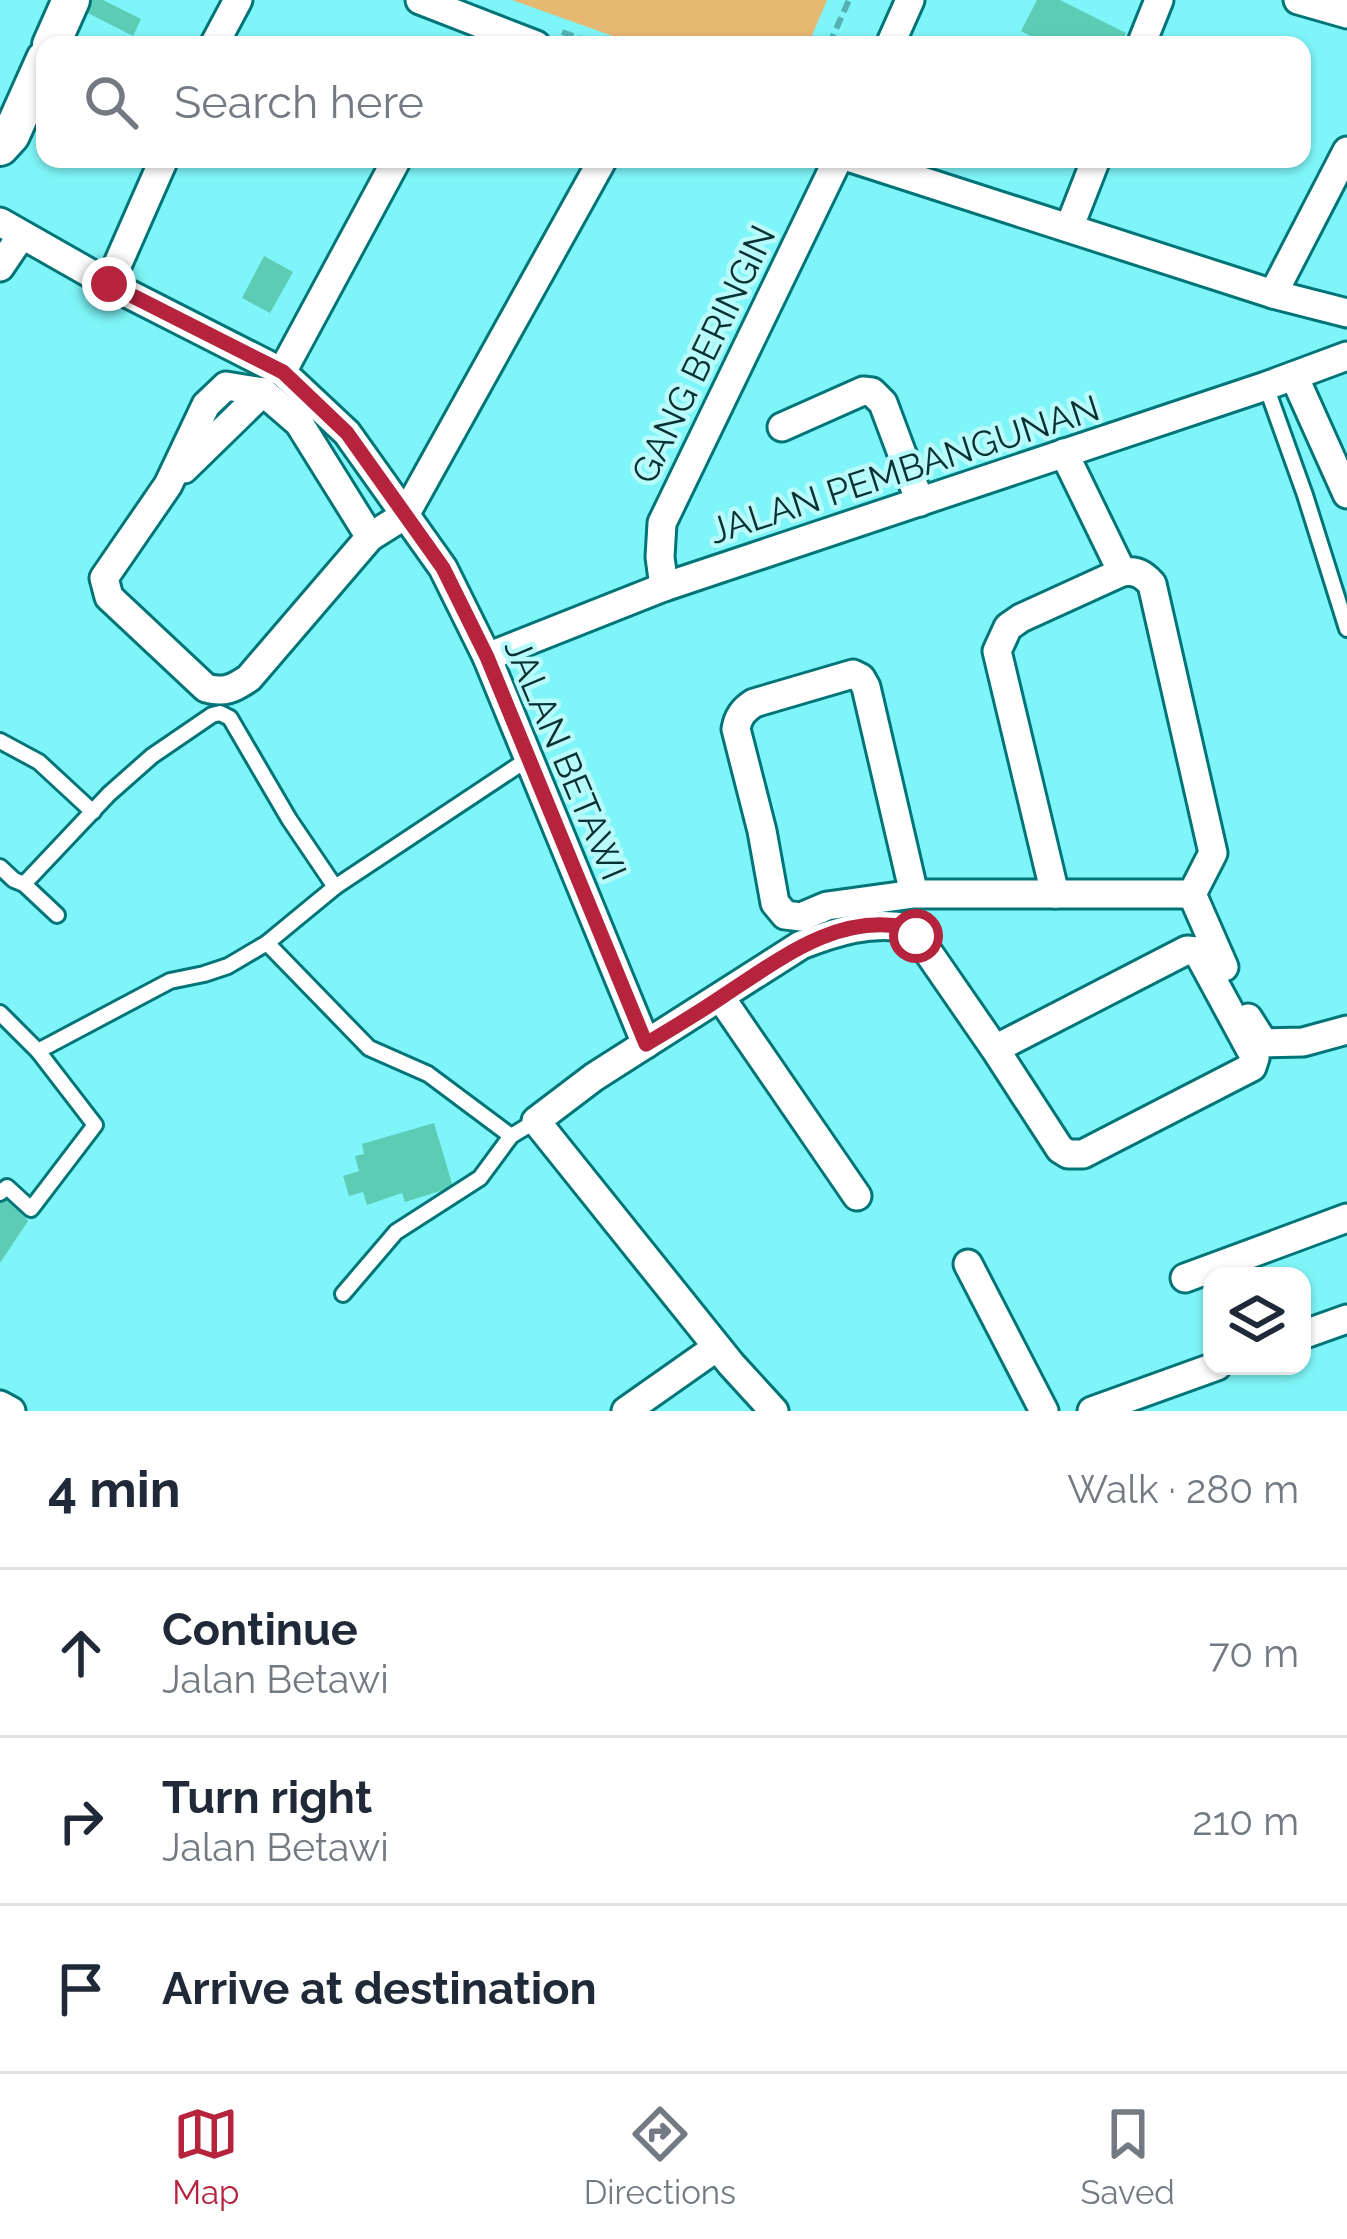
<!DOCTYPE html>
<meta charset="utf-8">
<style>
:root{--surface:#fff;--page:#f6f6f7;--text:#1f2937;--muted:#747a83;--line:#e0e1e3;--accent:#b5233d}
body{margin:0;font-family:Raleway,sans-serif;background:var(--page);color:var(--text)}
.controls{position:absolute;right:36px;bottom:36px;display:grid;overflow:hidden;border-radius:24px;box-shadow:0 3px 9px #0004}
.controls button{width:108px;height:108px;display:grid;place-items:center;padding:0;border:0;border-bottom:3px solid var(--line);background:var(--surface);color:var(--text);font:60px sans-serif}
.stop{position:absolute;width:36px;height:36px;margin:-27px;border:9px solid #b5233d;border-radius:50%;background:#fff}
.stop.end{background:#b5233d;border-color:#fff;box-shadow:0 3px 12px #0008}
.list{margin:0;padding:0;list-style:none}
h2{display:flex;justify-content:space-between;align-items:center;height:156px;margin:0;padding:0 48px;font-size:51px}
h2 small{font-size:39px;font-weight:400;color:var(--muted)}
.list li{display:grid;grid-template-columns:78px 1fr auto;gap:36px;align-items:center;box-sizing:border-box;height:168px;padding:0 48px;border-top:3px solid var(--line)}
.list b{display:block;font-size:45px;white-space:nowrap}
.list p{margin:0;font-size:39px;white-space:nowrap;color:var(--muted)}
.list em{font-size:39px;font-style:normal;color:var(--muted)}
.icon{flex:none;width:66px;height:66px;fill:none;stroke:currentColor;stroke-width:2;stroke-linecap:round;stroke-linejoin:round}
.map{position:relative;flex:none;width:1347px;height:1411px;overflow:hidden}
.search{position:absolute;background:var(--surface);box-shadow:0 3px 9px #0004;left:36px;right:36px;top:36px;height:132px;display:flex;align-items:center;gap:30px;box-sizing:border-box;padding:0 42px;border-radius:24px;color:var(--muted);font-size:45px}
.sheet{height:660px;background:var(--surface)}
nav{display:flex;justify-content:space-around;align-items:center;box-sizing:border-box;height:168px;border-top:3px solid var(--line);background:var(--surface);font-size:33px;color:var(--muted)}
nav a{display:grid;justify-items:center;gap:6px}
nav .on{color:var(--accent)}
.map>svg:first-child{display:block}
.green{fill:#e6b972}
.building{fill:#5dccb5}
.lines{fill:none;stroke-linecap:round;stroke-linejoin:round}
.service-casing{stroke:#017477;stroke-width:20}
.minor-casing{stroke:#017477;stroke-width:33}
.secondary-casing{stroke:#017477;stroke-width:42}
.path{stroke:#55b2b4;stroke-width:6;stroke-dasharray:12 6;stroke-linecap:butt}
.service{stroke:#fff;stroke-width:14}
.minor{stroke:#fff;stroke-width:27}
.secondary{stroke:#fff;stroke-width:36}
.route{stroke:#b5233d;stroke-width:15}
.labels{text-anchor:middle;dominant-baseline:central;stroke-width:9;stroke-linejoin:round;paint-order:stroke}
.street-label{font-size:36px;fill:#073031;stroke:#b9fafb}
</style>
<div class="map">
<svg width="1347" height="1411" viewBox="0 0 1347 1411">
<rect width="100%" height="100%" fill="#7ef5f8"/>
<!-- green -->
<polygon class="green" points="512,0 827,0 808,45 638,45"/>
<!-- building -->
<g class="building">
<polygon points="85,0 103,0 141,19 133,36 80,9"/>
<polygon points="1037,0 1060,0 1126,33 1120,45 1049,45 1021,31"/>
<polygon points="264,256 293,272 270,313 242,298"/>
<polygon points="434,1123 453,1187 405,1202 402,1193 367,1205 363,1192 349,1196 343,1176 359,1171 355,1156 364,1154 362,1144"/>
<polygon points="4,1194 28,1221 0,1263 0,1197"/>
</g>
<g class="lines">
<defs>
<g id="service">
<polyline points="1266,386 1305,495 1347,629"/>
<polyline points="0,741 39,762 93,812"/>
<polyline points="0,867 14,880 24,884 57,915"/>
<polyline points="24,884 109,794 152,756 212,715 220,713 230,718 289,819 335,887"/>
<polyline points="267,943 369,1048 428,1074 511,1136"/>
<polyline points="0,1013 38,1051 95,1125 31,1209 7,1187 0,1193"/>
<polyline points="38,1051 170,981 204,974 228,966 267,943 335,887 528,759"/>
<polyline points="343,1294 396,1232 480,1178 511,1136 536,1121"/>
</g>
<g id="minor">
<polyline points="420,0 536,45"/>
<polyline points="1298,0 1347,14"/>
<polyline points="214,45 238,0"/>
<polyline points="890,45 910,0"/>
<polyline points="1141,45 1159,0"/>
<polyline points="854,159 1273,294 1347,313"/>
<polyline points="0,222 109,284 282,372 347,433 443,568 487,657 646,1044"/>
<polyline points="1069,228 1096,159"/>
<polyline points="0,267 21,236"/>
<polyline points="109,284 164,159"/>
<polyline points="1273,294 1347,151"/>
<polyline points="282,372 397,159"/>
<polyline points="1294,376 1347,494"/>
<path d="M263,392L226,386L206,405L168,485L104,578L109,597L206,688C224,693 233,689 249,678L370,537L405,515L603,159"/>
<polyline points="782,427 863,391 872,392 883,403 920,502"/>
<path d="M1064,453L1122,572C1136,570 1143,574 1152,584L1213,853L1192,894"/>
<polyline points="184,469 263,392 299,423 370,537"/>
<polyline points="664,587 660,557 662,523 838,159"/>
<polyline points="487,657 664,587 1266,386 1347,356"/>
<path d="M914,894L866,687L861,678L853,674L754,703C743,710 738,717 736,729L762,831L775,903L785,915L801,917L827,906L914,894H1192"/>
<polyline points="1055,894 997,651 1008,627 1021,618 1122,572"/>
<polyline points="1192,894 1224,967"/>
<polyline points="721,998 857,1196"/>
<polyline points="1248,1018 1264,1043 1303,1042 1347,1030"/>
<polyline points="968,1264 1044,1411"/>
<polyline points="1185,1278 1347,1218"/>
<polyline points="1302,1335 1347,1319"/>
<polyline points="0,1405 11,1411"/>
<polyline points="626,1411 717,1347"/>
<path d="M774,1411L731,1364L536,1121L594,1077L801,945C835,932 872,920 908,928L917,936L995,1049L1060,1149L1068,1154H1083L1252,1067L1255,1058L1197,951L1187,950L995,1049"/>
<polyline points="1092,1411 1217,1366"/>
</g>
<g id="secondary">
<polyline points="51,45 71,0"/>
<polyline points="0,147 11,135 45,59"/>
</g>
</defs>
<!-- service casing -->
<use href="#service" class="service-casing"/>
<!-- minor casing -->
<use href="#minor" class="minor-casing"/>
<!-- secondary casing -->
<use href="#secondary" class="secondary-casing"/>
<!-- path -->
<g class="path">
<polyline points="562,32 599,45"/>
<polyline points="829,45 849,0"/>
</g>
<!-- service -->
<use href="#service" class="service"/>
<!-- minor -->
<use href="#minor" class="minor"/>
<!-- secondary -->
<use href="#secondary" class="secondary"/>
</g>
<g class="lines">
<!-- route -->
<path class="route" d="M109,284L283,372L347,433L443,568L487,657L646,1044C673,1028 700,1012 726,994C780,959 839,912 908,928L916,936"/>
</g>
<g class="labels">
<!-- street labels -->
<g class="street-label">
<text transform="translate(703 354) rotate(-64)">GANG BERINGIN</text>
<text transform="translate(904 469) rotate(-18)">JALAN PEMBANGUNAN</text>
<text transform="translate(566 759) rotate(67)">JALAN BETAWI</text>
</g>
</g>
</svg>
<div class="controls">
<button><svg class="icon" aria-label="layers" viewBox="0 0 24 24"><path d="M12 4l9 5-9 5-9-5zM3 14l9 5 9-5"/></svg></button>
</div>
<div class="stop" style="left:916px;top:936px"></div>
<div class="stop end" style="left:109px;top:284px"></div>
<div class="search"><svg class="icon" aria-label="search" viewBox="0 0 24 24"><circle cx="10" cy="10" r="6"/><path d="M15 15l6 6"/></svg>Search here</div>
</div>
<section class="sheet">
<h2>4 min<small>Walk · 280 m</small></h2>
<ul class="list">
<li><svg class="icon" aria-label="ahead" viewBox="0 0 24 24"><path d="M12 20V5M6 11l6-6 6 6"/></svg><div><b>Continue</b><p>Jalan Betawi</p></div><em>70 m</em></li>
<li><svg class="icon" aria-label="right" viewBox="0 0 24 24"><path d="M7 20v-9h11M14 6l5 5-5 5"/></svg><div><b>Turn right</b><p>Jalan Betawi</p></div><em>210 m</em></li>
<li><svg class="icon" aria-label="arrive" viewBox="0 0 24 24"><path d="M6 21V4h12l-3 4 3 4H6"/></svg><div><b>Arrive at destination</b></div></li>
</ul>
</section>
<nav>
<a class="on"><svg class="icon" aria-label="map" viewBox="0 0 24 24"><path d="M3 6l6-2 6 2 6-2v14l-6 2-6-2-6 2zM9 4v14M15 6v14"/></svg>Map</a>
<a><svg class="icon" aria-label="directions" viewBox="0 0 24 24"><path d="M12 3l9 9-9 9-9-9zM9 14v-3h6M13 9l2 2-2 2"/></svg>Directions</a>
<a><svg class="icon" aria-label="saved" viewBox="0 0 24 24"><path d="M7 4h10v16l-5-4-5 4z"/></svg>Saved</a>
</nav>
